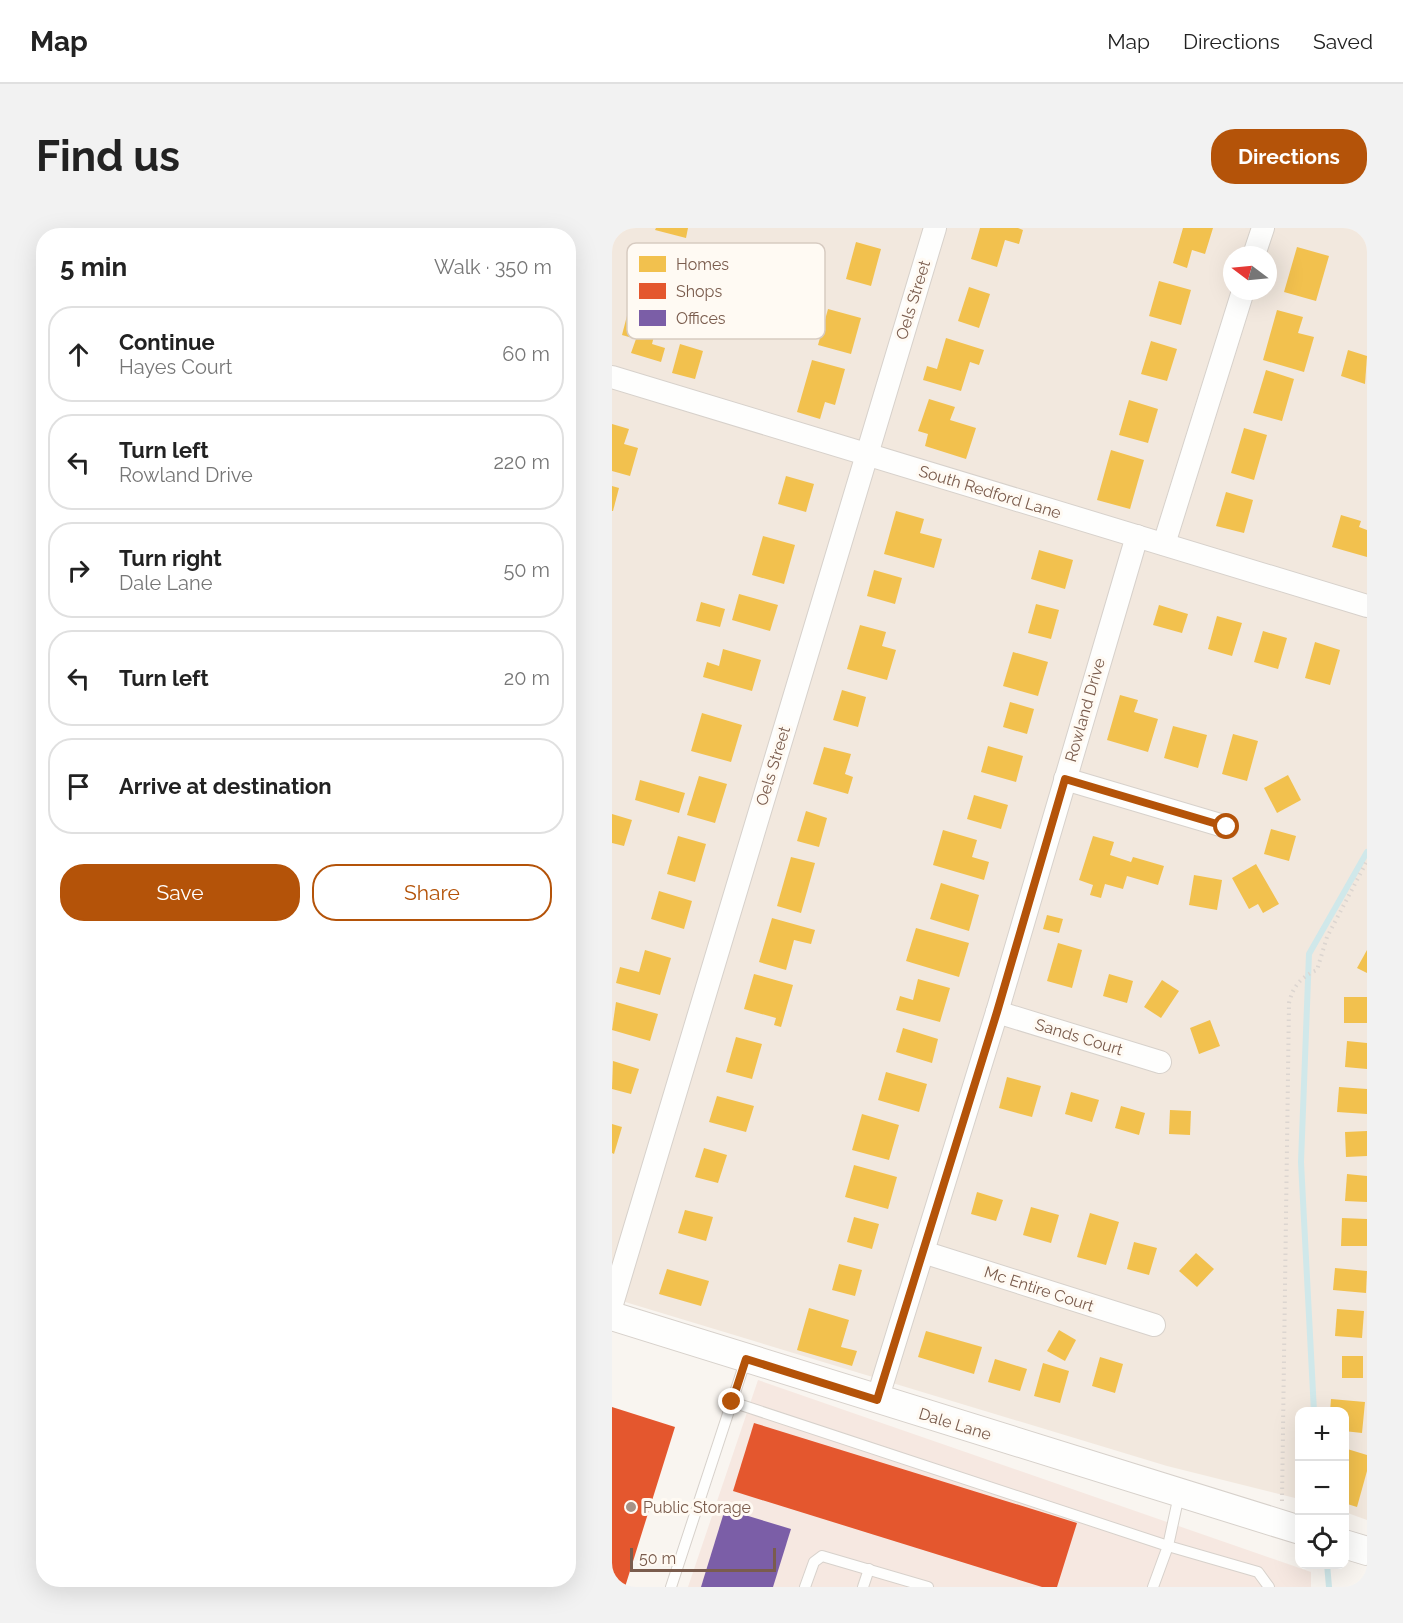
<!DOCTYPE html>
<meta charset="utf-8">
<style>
:root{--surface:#fff;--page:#f2f2f2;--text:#222;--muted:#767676;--line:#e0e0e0;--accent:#b45309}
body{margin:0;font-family:Raleway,sans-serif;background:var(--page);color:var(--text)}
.controls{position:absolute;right:18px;bottom:18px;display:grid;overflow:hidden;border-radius:12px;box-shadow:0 6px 24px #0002}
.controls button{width:54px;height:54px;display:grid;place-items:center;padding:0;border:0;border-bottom:2px solid var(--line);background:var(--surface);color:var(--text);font:30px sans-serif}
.compass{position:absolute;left:611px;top:18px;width:54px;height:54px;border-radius:50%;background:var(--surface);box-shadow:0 6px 24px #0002;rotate:286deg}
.scale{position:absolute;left:18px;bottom:15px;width:146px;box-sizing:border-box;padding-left:6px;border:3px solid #7a5c4d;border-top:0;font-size:16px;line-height:21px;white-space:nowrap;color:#7a5c4d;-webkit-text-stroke:4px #fffaf3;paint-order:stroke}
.stop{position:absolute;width:18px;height:18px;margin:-14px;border:4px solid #b45309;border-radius:50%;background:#fff}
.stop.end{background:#b45309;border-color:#fff;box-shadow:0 2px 6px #0008}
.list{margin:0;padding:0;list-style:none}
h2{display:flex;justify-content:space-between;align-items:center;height:78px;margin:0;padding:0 24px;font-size:26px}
h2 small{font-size:20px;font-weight:400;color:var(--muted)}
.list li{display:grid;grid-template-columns:39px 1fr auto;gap:18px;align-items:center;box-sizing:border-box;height:96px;margin:0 12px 12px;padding:0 12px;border:2px solid var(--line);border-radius:24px}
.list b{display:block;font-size:22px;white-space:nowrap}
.list p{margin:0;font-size:20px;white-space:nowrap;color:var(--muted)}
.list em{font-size:20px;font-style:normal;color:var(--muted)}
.actions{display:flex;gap:12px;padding:18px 24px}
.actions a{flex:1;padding:14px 0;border:2px solid var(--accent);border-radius:24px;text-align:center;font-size:21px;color:var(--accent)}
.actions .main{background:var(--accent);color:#fff}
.icon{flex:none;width:33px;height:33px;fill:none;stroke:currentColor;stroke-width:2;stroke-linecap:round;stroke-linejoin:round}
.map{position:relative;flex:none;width:755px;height:1359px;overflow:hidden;border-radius:24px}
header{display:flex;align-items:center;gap:36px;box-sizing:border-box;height:84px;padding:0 30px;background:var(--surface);border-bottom:2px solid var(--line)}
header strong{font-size:28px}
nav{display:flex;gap:33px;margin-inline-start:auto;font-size:21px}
.intro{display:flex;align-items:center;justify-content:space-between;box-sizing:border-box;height:144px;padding:0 36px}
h1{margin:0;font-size:42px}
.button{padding:15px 27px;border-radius:24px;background:var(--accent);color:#fff;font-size:21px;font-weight:700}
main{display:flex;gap:36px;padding:0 36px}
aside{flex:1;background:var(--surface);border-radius:24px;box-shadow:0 6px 24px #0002}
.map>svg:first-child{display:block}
.residential{fill:#f2e8de;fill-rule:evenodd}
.commercial{fill:#f6e8e1}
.homes{fill:#f2c14e}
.shops{fill:#e4572e}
.offices{fill:#7b5ea7}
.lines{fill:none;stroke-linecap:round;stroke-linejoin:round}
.stream{stroke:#d0e8ea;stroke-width:6}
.service-casing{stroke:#d7d1cb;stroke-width:12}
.minor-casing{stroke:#d7d1cb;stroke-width:24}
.tertiary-casing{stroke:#d7d1cb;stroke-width:30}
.path{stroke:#dcd5d0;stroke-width:4;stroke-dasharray:1.5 4.5;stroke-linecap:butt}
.service{stroke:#fefefd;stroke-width:10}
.minor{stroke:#fefefd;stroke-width:22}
.tertiary{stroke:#fefefd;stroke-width:28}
.route{stroke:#b45309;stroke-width:8}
.poi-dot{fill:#a69286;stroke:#fffaf3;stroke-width:2}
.labels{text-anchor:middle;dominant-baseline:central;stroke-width:6;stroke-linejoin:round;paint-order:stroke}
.street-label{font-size:16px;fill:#7a5c4d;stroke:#fffaf3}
.poi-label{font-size:16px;fill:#7a5c4d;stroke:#fffaf3;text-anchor:start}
.key{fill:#fffaf3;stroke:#d7cbc1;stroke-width:1.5}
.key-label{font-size:16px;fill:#7a5c4d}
</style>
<header>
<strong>Map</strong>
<nav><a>Map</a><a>Directions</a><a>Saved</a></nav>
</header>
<div class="intro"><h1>Find us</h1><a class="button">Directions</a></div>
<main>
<aside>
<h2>5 min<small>Walk · 350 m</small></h2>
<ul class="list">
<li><svg class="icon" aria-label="ahead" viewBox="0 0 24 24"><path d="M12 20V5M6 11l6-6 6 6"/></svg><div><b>Continue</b><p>Hayes Court</p></div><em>60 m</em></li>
<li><svg class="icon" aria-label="left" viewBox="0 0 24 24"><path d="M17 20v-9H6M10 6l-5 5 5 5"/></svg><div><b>Turn left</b><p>Rowland Drive</p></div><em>220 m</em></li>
<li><svg class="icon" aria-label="right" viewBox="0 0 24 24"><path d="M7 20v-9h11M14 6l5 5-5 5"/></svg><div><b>Turn right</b><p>Dale Lane</p></div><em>50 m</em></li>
<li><svg class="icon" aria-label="left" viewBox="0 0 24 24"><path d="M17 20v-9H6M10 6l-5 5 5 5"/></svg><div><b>Turn left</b></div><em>20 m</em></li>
<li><svg class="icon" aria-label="arrive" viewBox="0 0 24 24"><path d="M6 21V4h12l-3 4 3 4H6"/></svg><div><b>Arrive at destination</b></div></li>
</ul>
<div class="actions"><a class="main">Save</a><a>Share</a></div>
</aside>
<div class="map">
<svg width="755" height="1359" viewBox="0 0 755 1359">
<rect width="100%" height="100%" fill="#f9f5f0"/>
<!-- residential -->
<path class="residential" d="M0,0H755V1292L733,1284L732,1184H688L687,1271L555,1238L0,1070ZM620,27H656V63H620Z"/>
<!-- commercial -->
<polygon class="commercial" points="146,1152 699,1344 699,1359 76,1359"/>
<!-- homes -->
<g class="homes">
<polygon points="44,0 76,0 74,10 43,2"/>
<polygon points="368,0 406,0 411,2 407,16 393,12 385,39 359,31"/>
<polygon points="571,0 601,0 593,26 580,22 575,40 561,35"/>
<polygon points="244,14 269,21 259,58 234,51"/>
<polygon points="685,19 717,28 704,73 672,64"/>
<polygon points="547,53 579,62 569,97 537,88"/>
<polygon points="357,59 378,66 367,100 346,93"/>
<polygon points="17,80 47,88 40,116 53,120 49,134 19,125 24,111 10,107"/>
<polygon points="216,81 249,90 239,126 206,117"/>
<polygon points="665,82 691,89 686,105 702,109 692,144 651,132"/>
<polygon points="334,110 372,122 367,137 358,134 349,163 311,152 315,138 325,141"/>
<polygon points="539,113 565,121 555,153 529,146"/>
<polygon points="68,116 91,123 83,151 60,145"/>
<polygon points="736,122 755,128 753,156 729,148"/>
<polygon points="200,132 233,141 223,177 213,174 208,191 185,184"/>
<polygon points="654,142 682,151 670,193 641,185"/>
<polygon points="317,171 343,179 338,192 364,200 354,231 313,218 316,206 306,203"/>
<polygon points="517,172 546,181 536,215 507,207"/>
<polygon points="0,196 17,201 12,216 26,220 18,248 0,243"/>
<polygon points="632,200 655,207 642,252 619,245"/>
<polygon points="499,222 532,232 518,281 485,272"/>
<polygon points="174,248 202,256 194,284 166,276"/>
<polygon points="0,258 7,260 1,283 0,283"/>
<polygon points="614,264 641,272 632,305 604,298"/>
<polygon points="284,283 312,291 308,305 330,311 322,340 272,326"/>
<polygon points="729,287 749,293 747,299 755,302 755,329 720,319"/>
<polygon points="151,308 183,317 172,356 140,347"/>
<polygon points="427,322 461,332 453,361 419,351"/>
<polygon points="262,342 290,350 283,376 255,368"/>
<polygon points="127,366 166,377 158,403 120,392"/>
<polygon points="89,374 113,381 108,399 84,393"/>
<polygon points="424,376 447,382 439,411 416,405"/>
<polygon points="547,377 576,386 570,405 541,397"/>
<polygon points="605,388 630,395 620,428 596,421"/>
<polygon points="248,397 274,404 270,418 284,422 275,452 235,441"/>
<polygon points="651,403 675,410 666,441 642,434"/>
<polygon points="703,414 728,422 718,457 693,450"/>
<polygon points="111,421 149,432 140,463 91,449 95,434 107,438"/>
<polygon points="401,424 436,434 426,468 391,458"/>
<polygon points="230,462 254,469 246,499 221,492"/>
<polygon points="508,467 526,472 522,484 546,491 536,524 495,512"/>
<polygon points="398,474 422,481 415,506 391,499"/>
<polygon points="90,485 130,497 119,534 79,523"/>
<polygon points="561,498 595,507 586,540 552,530"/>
<polygon points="621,506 646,513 635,553 610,546"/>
<polygon points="376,518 411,528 404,554 369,544"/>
<polygon points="212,519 239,526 233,546 241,549 236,566 201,556"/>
<polygon points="676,547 689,572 665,585 652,560"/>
<polygon points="87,548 115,556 103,595 75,587"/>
<polygon points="28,552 73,565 67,585 23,572"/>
<polygon points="362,567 396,577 389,601 355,591"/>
<polygon points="194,583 215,590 207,619 185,613"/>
<polygon points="0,586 20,592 12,618 0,615"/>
<polygon points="659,601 684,608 677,633 652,626"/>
<polygon points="331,602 365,612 360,629 377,634 372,652 321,637"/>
<polygon points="66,608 94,616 83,654 55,646"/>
<polygon points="481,608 502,614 498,627 519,634 521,629 552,638 546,657 515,648 511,661 493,656 489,670 478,667 481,657 467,652"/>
<polygon points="179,629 203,635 189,685 165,678"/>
<polygon points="644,636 667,676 651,685 646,676 637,681 620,650"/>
<polygon points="582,647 610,652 605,682 577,677"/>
<polygon points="329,655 367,667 357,703 318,691"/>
<polygon points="47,663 80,673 72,701 39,691"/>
<polygon points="435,687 451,691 447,705 431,701"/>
<polygon points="160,690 203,702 199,716 182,712 174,742 147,734"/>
<polygon points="304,700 357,715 347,749 294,733"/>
<polygon points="446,715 470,722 460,760 435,753"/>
<polygon points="33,722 59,730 48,767 4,755 8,739 27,744"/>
<polygon points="755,722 755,745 745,740"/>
<polygon points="142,746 181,757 169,799 162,797 164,790 132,781"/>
<polygon points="497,746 521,753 515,775 491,768"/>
<polygon points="306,751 338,760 328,794 284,782 288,768 301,772"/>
<polygon points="550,752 567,763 549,790 532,779"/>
<rect x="732" y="769" width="23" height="26"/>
<polygon points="4,774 46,786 38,813 0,802"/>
<polygon points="598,792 608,818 587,826 578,800"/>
<polygon points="291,800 326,811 320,835 284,824"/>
<polygon points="124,809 150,816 140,851 114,844"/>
<polygon points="735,813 755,815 755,841 733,839"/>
<polygon points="1,833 27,841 19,866 0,861"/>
<polygon points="274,844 315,856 307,884 266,872"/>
<polygon points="395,849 429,858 420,889 387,880"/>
<polygon points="727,859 755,861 755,886 725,884"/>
<polygon points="459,864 487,872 480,894 453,886"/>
<polygon points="105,868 142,878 134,904 97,894"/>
<polygon points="509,878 533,885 527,907 503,900"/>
<polygon points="558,882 579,883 578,907 557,906"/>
<polygon points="250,886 287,897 277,932 240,922"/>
<polygon points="0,896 10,899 2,926 0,925"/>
<polygon points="755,903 755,928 734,929 733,904"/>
<polygon points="92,920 115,927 106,955 83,949"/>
<polygon points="242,937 285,949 276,981 233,969"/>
<polygon points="735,946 755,948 755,974 733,973"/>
<polygon points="365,964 391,972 384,993 359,986"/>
<polygon points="419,979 447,987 439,1015 411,1007"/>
<polygon points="73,982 101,989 94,1013 66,1005"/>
<polygon points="478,985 507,994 494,1037 465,1029"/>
<polygon points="242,989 267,996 260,1021 235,1014"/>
<polygon points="730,990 755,991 755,1018 729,1018"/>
<polygon points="522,1014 545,1020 537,1047 515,1041"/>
<polygon points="584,1025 602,1041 585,1059 567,1043"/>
<polygon points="227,1036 250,1042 243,1068 220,1062"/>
<polygon points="723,1040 755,1043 754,1065 721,1062"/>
<polygon points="55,1041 97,1053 89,1078 47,1066"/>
<polygon points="197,1080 237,1092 229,1119 245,1123 240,1138 185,1122"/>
<polygon points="725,1081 752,1083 750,1110 723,1108"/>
<polygon points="447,1102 464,1112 453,1133 435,1123"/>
<polygon points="314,1103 370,1119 362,1146 306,1129"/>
<rect x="730" y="1128" width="21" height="22"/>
<polygon points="488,1129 511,1136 503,1165 480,1158"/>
<polygon points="383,1131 415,1141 408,1163 376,1154"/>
<polygon points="431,1135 457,1143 448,1175 422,1168"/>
<polygon points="719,1171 753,1174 750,1205 732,1203 732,1184 718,1184"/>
<polygon points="732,1220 755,1227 755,1243 745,1279 732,1275"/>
</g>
<!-- shops -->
<g class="shops">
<polygon points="0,1179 63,1199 13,1359 0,1359"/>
<polygon points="142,1195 465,1295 445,1359 430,1359 121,1263"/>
</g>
<!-- offices -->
<polygon class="offices" points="113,1281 179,1301 161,1359 89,1359"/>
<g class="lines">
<!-- stream -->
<g class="stream">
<polyline points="702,1184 689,934 697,726 755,624"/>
<polyline points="715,1336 717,1359"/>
</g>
<defs>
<g id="service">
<polyline points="120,1174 556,1318 541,1359"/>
<polyline points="567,1267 556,1318 646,1344 657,1359"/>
<polyline points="59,1359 134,1131"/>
<polyline points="193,1359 202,1334 210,1328 316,1359"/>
<polyline points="251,1359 257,1341"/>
</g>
<g id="minor">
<polyline points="642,27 651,0"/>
<polyline points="0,149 755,378"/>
<polyline points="552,316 631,63"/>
<polyline points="453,551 615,599"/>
<polyline points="385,784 548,834"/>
<polyline points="311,1024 542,1097"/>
<polyline points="0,1076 323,0"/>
<polyline points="265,1172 385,784 525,308"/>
</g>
<g id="tertiary">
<polyline points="0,1088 688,1302"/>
<polyline points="732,1316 755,1323"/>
</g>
</defs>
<!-- service casing -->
<use href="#service" class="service-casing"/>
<!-- minor casing -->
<use href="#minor" class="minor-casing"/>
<!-- tertiary casing -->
<use href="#tertiary" class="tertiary-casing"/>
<!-- path -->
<path class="path" d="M670,1273L677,775C681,758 689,749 705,742L715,709L755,633"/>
<!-- service -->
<use href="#service" class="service"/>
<!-- minor -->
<use href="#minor" class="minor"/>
<!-- tertiary -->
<use href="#tertiary" class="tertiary"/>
</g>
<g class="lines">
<!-- route -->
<polyline class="route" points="120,1174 134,1131 265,1172 385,784 453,551 615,599"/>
</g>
<!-- markers -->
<circle class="poi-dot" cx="19" cy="1279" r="6"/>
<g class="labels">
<!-- street labels -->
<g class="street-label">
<text transform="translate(301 72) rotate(-73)">Oels Street</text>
<text transform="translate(378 264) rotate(17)">South Redford Lane</text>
<text transform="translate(473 482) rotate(-74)">Rowland Drive</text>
<text transform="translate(161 538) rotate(-73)">Oels Street</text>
<text transform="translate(467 809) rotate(17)">Sands Court</text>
<text transform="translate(427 1061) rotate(18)">Mc Entire Court</text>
<text transform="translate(343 1196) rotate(17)">Dale Lane</text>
</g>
<!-- poi labels -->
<g class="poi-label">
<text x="31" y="1279">Public Storage</text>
</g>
</g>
<!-- legend -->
<rect x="15" y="15" width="198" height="96" rx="9" class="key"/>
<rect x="27" y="28" width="27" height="16" fill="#f2c14e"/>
<rect x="27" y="55" width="27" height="16" fill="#e4572e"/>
<rect x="27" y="82" width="27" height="16" fill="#7b5ea7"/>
<g class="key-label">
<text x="64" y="42">Homes</text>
<text x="64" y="69">Shops</text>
<text x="64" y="96">Offices</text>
</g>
</svg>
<div class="controls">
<button>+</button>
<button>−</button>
<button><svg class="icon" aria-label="locate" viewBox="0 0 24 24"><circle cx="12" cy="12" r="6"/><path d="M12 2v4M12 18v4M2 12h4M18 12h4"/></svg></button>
</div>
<svg class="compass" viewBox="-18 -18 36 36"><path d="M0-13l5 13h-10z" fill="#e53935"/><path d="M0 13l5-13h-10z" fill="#767676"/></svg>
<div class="scale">50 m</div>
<div class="stop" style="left:615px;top:599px"></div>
<div class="stop end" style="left:120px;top:1174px"></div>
</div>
</main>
